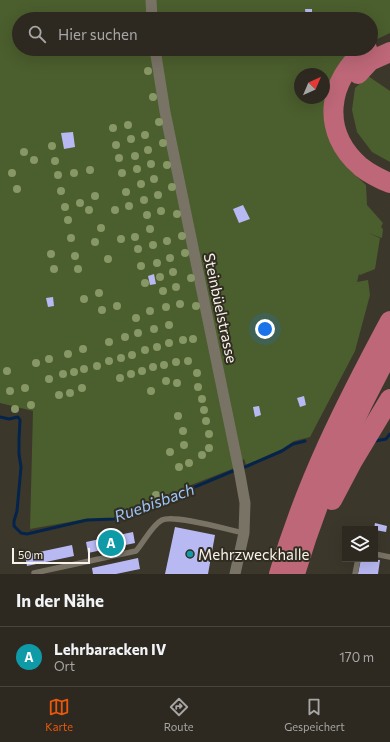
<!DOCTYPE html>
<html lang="de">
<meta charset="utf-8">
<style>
:root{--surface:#2d2920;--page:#353129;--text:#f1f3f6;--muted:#a7a6a5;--line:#48453e;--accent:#ea580c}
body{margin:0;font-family:Commissioner,sans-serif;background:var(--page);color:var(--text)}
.controls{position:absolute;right:12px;bottom:12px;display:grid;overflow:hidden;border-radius:0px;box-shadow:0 4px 16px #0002}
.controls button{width:36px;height:36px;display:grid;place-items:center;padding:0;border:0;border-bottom:1px solid var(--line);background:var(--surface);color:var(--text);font:20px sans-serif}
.compass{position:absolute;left:294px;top:68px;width:36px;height:36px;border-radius:50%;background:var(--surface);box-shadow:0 4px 16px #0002;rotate:44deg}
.scale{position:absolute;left:12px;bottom:10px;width:78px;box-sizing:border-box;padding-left:4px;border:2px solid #f7f3ec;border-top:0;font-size:11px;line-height:14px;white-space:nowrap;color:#f7f3ec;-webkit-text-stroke:3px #322d21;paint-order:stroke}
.you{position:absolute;left:265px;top:329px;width:14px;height:14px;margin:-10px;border:3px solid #fff;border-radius:50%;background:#1a73e8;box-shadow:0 0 0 6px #1a73e833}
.badge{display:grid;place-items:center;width:26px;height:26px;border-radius:50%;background:var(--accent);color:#fff;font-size:13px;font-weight:700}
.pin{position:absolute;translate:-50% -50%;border:2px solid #fff;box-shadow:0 1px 4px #0006}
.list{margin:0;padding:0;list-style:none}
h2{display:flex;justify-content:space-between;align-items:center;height:52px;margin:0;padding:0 16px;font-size:17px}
h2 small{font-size:13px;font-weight:400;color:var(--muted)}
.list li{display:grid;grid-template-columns:26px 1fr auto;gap:12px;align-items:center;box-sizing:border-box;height:60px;padding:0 16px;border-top:1px solid var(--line)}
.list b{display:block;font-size:15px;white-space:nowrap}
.list p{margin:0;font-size:13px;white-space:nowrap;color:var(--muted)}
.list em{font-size:13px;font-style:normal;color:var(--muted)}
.icon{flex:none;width:22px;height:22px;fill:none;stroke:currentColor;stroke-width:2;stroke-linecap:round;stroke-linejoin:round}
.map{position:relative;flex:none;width:390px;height:574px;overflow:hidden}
.search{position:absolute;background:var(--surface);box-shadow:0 4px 16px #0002;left:12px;right:12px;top:12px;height:44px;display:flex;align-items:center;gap:10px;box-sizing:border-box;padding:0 14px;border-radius:22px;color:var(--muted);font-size:15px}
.sheet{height:112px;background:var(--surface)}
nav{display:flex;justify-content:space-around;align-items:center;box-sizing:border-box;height:56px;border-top:1px solid var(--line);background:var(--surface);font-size:11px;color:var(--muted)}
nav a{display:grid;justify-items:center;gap:2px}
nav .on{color:var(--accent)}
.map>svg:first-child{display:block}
.green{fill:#4b5e2d;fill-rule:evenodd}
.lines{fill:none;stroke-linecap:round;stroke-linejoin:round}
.stream{stroke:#05244b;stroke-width:3}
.building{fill:#b8b9f3}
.service{stroke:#797366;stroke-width:5.5}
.minor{stroke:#797366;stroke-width:11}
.motorway{stroke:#bd6778;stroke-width:20}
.tree{fill:#879765}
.culture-dot{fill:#0f9aa8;stroke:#322d21;stroke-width:1.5}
.labels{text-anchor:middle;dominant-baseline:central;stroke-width:4;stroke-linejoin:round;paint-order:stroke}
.street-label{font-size:15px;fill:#f7f3ec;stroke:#322d21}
.poi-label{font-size:15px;fill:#f7f3ec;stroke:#322d21;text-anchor:start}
.water-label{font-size:16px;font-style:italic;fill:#9dc5fc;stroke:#322d21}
</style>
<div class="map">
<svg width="390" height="574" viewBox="0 0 390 574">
<rect width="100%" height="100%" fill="#3c372b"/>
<!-- green -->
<g class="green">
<path d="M0,0H390V33L371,42V19H19V49H353L329,138L347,167L366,185L367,205L383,223L381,227L383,229L382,238L368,233L380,238L375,269L360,275L359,274L357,282L368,280L370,295L355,351L310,437L294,441L282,449L246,465L244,459L232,469L186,487L178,492L114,519H86L30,529L33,411L0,403ZM323,73L324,98H314L313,104V98H300V74Z"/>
<polygon points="368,76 390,91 390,162 372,152 357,132 352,110 355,88"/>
</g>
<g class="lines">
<!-- stream -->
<g class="stream">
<polyline points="0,417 9,419 18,417 20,420 19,438 19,454 21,467 17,511 14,521 14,526 21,533 27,534 87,520 114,519 123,517 233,471"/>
<polyline points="375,441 386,439 390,434"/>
<polyline points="245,467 282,451 293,444 305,441"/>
</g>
</g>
<!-- building -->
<g class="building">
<polygon points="305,9 312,9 312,19 306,19"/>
<polygon points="175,12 181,12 182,19 175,19"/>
<polygon points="73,132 75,147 64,149 61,133"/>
<polygon points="243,205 250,219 239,223 233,209"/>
<polygon points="154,274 156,284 150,285 148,276"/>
<polygon points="53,297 54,306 48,307 46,298"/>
<polygon points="304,396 306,405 300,407 297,398"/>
<polygon points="259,406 261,415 255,417 253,407"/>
<polygon points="375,523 387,526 386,532 375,530 374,529"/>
<polygon points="175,527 215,535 208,574 165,574"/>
<polygon points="133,532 135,543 88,553 86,542"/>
<polygon points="72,545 74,556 27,566 25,555"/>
<polygon points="138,558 140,569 116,574 93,574 92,568"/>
<polygon points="361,559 380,560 378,574 358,574"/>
</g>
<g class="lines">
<!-- service -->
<g class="service">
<polyline points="375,554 390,557"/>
<path d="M34,573L136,551C144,542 152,525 162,520C174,514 229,530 244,533"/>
<polyline points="355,574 358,559"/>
</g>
<!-- minor -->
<g class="minor">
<polyline points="151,0 152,19"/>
<polyline points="155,49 165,112 240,475 245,503 244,533 235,574"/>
</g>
<!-- motorway -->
<g class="motorway">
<path d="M367,49C327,80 320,132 361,167C370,174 380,179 390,183"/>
<polyline points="358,74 370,61 390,52"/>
<polyline points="332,500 352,462 390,399"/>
<path d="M279,574C306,482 345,405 390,321"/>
<path d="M295,574C318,496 351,422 390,351"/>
</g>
</g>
<!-- trees -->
<g class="tree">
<circle cx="148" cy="71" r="4"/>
<circle cx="153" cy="97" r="4"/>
<circle cx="159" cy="122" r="4"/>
<circle cx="128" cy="125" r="4"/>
<circle cx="113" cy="128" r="4"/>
<circle cx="145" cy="135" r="4"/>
<circle cx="131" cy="139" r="4"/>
<circle cx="163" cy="143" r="4"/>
<circle cx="116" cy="145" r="4"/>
<circle cx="52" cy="146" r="4"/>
<circle cx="148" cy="150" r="4"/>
<circle cx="24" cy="152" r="4"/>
<circle cx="135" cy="156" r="4"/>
<circle cx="119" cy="158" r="4"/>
<circle cx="34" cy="160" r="4"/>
<circle cx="55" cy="161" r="4"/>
<circle cx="151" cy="164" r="4"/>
<circle cx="167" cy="165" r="4"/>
<circle cx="137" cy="169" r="4"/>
<circle cx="90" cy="170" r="4"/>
<circle cx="12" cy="173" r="4"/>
<circle cx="74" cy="173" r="4"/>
<circle cx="122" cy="173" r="4"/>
<circle cx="58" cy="175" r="4"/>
<circle cx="154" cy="179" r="4"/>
<circle cx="141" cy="184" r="4"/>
<circle cx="172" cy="187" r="4"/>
<circle cx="17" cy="189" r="4"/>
<circle cx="61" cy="191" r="4"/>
<circle cx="126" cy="192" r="4"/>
<circle cx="158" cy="195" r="4"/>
<circle cx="95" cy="196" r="4"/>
<circle cx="144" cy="200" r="4"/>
<circle cx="80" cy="203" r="4"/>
<circle cx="129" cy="206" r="4"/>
<circle cx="65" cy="207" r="4"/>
<circle cx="89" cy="210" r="4"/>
<circle cx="115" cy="210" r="4"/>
<circle cx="161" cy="211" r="4"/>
<circle cx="177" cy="214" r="4"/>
<circle cx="147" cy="215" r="4"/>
<circle cx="68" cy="220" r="4"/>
<circle cx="101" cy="228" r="4"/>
<circle cx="150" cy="229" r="4"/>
<circle cx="182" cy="236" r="4"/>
<circle cx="135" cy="237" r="4"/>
<circle cx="71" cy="238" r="4"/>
<circle cx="121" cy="239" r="4"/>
<circle cx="167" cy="241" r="4"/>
<circle cx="95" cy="242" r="4"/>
<circle cx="153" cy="245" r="4"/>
<circle cx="138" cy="249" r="4"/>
<circle cx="185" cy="253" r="4"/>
<circle cx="51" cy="254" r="4"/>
<circle cx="75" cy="256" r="4"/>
<circle cx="170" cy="258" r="4"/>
<circle cx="108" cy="259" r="4"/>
<circle cx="157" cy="263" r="4"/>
<circle cx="141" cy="266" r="4"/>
<circle cx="54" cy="269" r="4"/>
<circle cx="78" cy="269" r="4"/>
<circle cx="173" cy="272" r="4"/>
<circle cx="160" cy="277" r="4"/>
<circle cx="191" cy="278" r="4"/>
<circle cx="145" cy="283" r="4"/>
<circle cx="176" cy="287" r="4"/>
<circle cx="163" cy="291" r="4"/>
<circle cx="99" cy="293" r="4"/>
<circle cx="84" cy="299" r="4"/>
<circle cx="180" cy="304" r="4"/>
<circle cx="117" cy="306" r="4"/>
<circle cx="196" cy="306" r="4"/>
<circle cx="166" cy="307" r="4"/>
<circle cx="102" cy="310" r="4"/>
<circle cx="150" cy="311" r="4"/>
<circle cx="136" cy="318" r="4"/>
<circle cx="169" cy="325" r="4"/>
<circle cx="154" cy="329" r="4"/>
<circle cx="138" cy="333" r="4"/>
<circle cx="125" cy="337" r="4"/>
<circle cx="193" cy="339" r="4"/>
<circle cx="183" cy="340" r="4"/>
<circle cx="109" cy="342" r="4"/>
<circle cx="169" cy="343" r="4"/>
<circle cx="157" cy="347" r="4"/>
<circle cx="83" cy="349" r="4"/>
<circle cx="145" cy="350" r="4"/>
<circle cx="68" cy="354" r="4"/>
<circle cx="132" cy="355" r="4"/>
<circle cx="121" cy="358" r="4"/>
<circle cx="49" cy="359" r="4"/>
<circle cx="109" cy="361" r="4"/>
<circle cx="188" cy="361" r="4"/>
<circle cx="176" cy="362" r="4"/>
<circle cx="36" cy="363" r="4"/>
<circle cx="164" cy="365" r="4"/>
<circle cx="97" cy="366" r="4"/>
<circle cx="153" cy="367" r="4"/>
<circle cx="84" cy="369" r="4"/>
<circle cx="7" cy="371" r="4"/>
<circle cx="142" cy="371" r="4"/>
<circle cx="74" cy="372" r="4"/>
<circle cx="197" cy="373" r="4"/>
<circle cx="63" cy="374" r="4"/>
<circle cx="131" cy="374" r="4"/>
<circle cx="120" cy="378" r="4"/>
<circle cx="49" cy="379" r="4"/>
<circle cx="166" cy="381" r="4"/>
<circle cx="177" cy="383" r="4"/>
<circle cx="198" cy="387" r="4"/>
<circle cx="25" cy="388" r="4"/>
<circle cx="82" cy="388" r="4"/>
<circle cx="10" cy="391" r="4"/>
<circle cx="151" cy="391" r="4"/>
<circle cx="70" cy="393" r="4"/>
<circle cx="59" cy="395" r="4"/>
<circle cx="202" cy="399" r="4"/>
<circle cx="31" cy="405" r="4"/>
<circle cx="15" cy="409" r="4"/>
<circle cx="204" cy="410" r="4"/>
<circle cx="178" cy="416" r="4"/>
<circle cx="206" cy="421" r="4"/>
<circle cx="183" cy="431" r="4"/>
<circle cx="209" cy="434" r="4"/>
<circle cx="184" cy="445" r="4"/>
<circle cx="209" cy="448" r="4"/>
<circle cx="170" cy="452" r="4"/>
<circle cx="202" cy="455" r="4"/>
<circle cx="189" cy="463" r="4"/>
<circle cx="179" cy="467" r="4"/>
<circle cx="156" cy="495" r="4"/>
</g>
<!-- markers -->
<circle class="culture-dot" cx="190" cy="554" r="4"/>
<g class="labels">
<!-- street labels -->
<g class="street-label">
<text transform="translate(221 308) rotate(78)">Steinbüelstrasse</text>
</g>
<!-- poi labels -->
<g class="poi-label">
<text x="198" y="554">Mehrzweckhalle</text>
</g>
<!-- water labels -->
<g class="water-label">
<text transform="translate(154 502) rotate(-20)">Ruebisbach</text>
</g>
</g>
</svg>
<div class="controls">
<button><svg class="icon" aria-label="layers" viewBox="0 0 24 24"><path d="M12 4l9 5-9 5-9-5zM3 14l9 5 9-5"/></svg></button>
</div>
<svg class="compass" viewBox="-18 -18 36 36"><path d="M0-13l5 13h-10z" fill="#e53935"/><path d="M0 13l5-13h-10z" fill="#a7a6a5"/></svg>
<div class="scale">50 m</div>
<div class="you"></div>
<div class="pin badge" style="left:111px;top:543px;background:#0f9aa8">A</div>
<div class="search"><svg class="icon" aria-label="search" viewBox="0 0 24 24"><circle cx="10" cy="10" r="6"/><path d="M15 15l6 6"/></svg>Hier suchen</div>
</div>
<section class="sheet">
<h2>In der Nähe<small></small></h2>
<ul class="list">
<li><span class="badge" style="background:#0f9aa8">A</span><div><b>Lehrbaracken IV</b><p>Ort</p></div><em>170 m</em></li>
</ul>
</section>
<nav>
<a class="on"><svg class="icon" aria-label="map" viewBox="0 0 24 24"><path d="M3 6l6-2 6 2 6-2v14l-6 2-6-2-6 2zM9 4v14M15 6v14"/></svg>Karte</a>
<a><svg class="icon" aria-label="directions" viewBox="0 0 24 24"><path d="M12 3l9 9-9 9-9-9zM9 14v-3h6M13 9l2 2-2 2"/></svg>Route</a>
<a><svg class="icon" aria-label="saved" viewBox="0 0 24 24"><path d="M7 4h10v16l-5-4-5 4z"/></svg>Gespeichert</a>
</nav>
